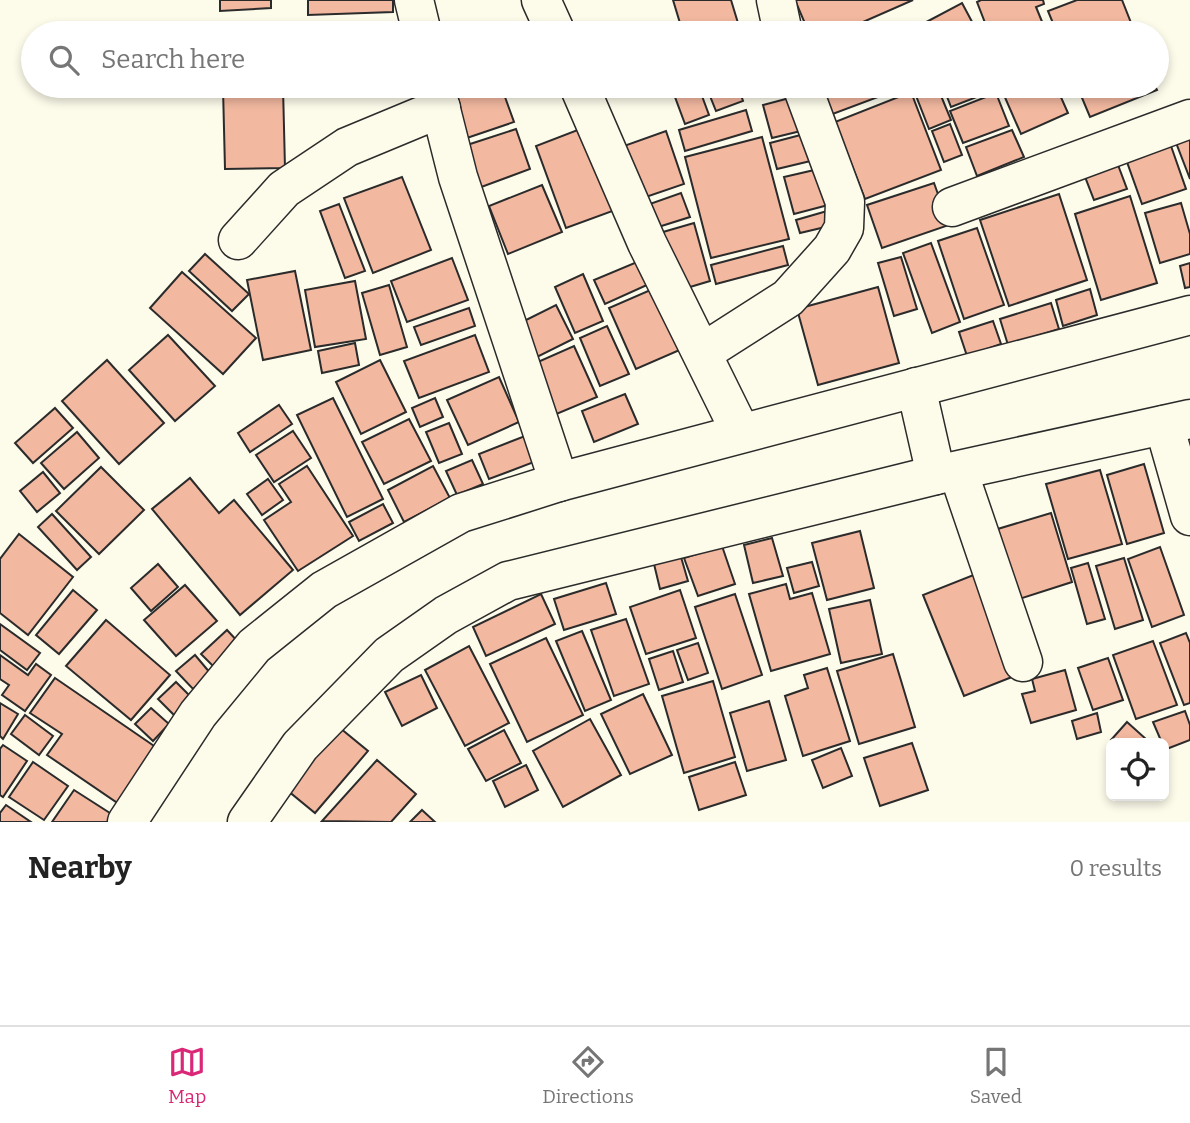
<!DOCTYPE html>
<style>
:root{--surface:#fff;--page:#f2f2f2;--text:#222;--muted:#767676;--line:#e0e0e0;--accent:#db2777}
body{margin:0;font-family:Bitter,serif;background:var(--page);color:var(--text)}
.controls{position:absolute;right:21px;bottom:21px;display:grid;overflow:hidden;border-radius:10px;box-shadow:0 4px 10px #0003}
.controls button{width:63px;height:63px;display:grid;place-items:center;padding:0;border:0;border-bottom:2px solid var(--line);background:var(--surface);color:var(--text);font:35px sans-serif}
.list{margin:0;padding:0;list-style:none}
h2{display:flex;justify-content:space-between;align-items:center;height:91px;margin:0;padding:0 28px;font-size:30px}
h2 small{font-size:23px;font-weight:400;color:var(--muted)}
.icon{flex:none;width:38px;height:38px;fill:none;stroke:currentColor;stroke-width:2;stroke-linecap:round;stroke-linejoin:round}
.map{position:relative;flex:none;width:1190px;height:822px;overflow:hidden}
.search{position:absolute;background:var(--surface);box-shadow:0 4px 10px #0003;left:21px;right:21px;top:21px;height:77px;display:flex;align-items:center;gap:18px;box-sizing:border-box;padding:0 24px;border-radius:38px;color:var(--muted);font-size:26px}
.sheet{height:203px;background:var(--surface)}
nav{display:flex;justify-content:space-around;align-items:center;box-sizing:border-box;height:98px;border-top:2px solid var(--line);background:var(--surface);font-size:19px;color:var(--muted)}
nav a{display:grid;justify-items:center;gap:4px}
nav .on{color:var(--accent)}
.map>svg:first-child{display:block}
.building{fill:#f2b8a0;stroke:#2b2b2b;stroke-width:2}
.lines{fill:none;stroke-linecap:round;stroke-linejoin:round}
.minor-casing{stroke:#2b2b2b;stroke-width:41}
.minor{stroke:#fdfbea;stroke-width:38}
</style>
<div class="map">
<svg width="1190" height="822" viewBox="0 0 1190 822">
<rect width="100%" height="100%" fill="#fdfbea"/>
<!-- building -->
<g class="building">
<polygon points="220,0 271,0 271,8 220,11"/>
<polygon points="308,0 393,0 393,12 308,15"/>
<polygon points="673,0 731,0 741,33 683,33"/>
<polygon points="795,0 913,0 838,33 809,33"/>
<polygon points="981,0 1043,0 1044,4 1036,7 1043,24 1018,33 989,33 977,2"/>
<polygon points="1077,0 1122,0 1135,33 1057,33 1048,11"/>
<polygon points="962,3 978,33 918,33 915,28"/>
<polygon points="484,86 501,86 514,122 464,139 450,98"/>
<polygon points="670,86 695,86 695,88 673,94"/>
<polygon points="706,86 738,86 743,101 716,111"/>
<polygon points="818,86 873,86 878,97 830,115"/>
<polygon points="878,86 905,86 882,96"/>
<polygon points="919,86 937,86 951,120 929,129 913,88"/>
<polygon points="943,86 994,86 995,90 951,107"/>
<polygon points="1000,86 1056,86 1068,113 1021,134"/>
<polygon points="1077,86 1155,86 1157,90 1090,117"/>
<polygon points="283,87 285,168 225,169 223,88"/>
<polygon points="699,88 709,115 685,124 675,97"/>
<polygon points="911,92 941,170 865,199 835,122"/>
<polygon points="996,93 1009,126 963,143 950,111"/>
<polygon points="797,96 805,130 772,138 763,105"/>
<polygon points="746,110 752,131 685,151 679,130"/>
<polygon points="950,124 962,155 944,162 932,131"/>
<polygon points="588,126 618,209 566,228 536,146"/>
<polygon points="516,129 530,169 476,189 461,147"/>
<polygon points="1012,130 1024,157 977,176 966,147"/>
<polygon points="666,131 684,184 640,199 621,147"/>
<polygon points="812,132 819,159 777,169 770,143"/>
<polygon points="1190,135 1190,179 1175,140"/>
<polygon points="762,137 789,239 711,258 685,157"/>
<polygon points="1171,146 1186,189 1142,204 1127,162"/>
<polygon points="1115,157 1127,189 1094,200 1082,169"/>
<polygon points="823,168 832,204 794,214 784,177"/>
<polygon points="402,177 431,250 373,273 344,198"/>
<polygon points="934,183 949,225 882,248 867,205"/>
<polygon points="542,185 562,232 508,254 489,206"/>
<polygon points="681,193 690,217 652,229 644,206"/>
<polygon points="1059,194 1087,280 1009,306 980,220"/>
<polygon points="1130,196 1157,283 1101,300 1075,214"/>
<polygon points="1181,203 1190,234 1190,254 1160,263 1145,213"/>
<polygon points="339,204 365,271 345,278 320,211"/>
<polygon points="834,209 838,224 800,233 796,220"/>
<polygon points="694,223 710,281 680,290 663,232"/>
<polygon points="977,228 1004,305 964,319 938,241"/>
<polygon points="931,243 960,322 932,333 903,253"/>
<polygon points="783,246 788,265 716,284 711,265"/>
<polygon points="205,254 249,294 232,311 189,271"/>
<polygon points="901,257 917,309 894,316 878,263"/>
<polygon points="452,258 468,300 407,322 391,281"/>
<polygon points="637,262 647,285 605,304 594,280"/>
<polygon points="1190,263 1190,287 1185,288 1180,266"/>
<polygon points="295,271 311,350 263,360 247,280"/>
<polygon points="182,272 256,338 223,374 150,308"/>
<polygon points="583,274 603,321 575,333 555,287"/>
<polygon points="355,281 366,339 315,347 305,290"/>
<polygon points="389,285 407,347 380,355 362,293"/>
<polygon points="878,287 899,363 818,385 797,309"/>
<polygon points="655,288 682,349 636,369 609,308"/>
<polygon points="1090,289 1097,315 1063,326 1056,300"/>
<polygon points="1051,303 1059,329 1008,345 1000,319"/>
<polygon points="556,305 573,339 531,360 514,326"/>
<polygon points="469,308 475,326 421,345 414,327"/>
<polygon points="993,321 1001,344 967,356 959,332"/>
<polygon points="607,326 629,374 600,386 580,338"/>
<polygon points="168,335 215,386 175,421 129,370"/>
<polygon points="475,335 489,372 419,398 404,361"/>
<polygon points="355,343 359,365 322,373 318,351"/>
<polygon points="574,346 597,397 554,415 531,365"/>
<polygon points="107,360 164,423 119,464 62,401"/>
<polygon points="380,360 406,412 361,434 336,382"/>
<polygon points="499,377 519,422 468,445 447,400"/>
<polygon points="625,394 638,424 594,442 582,411"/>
<polygon points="333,398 383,499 347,517 297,415"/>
<polygon points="435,398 443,417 420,427 412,408"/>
<polygon points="279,405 292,424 250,452 238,433"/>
<polygon points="55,408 73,428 33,463 15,443"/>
<polygon points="409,419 431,461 384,484 362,442"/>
<polygon points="449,423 462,454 439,463 426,432"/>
<polygon points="293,431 311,458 274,482 256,455"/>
<polygon points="77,432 99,458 64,489 41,463"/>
<polygon points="525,436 534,462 489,479 479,454"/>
<polygon points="472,460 483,484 457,495 446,471"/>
<polygon points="1144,464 1164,533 1127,544 1107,475"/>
<polygon points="307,466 353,536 298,571 264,520 291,502 279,484"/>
<polygon points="433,466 450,498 404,522 388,490"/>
<polygon points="101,467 144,510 99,554 56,511"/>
<polygon points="1100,470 1122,544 1068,559 1046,484"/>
<polygon points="43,472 60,493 37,512 20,491"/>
<polygon points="190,478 219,513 234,500 293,570 240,615 152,509"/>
<polygon points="268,479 283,500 262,515 247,494"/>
<polygon points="383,504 393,523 359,541 349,522"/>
<polygon points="1051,513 1072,582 1013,601 991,531"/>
<polygon points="52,514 91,557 77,570 38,527"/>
<polygon points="860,531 874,588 827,600 812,543"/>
<polygon points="19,534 73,577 28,635 0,613 0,559"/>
<polygon points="772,538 783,576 753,583 744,545"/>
<polygon points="722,546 735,584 698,596 684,558"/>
<polygon points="1160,547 1184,615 1152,627 1128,559"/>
<polygon points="681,557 688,581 660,589 654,564"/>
<polygon points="1124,558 1143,620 1115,629 1096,566"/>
<polygon points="812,562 819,586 794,593 787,568"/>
<polygon points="1088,563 1105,619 1087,624 1071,568"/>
<polygon points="158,564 178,587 151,611 131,588"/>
<polygon points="976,574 1017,675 964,696 923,595"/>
<polygon points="606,583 616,614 564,630 554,599"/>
<polygon points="786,584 790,599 812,593 830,654 771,671 749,594"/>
<polygon points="185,585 217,621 176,656 144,620"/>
<polygon points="73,590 97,610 59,654 36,635"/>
<polygon points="680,590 696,638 646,654 630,607"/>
<polygon points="541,594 555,624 486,656 473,627"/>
<polygon points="735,594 762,675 722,689 695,607"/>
<polygon points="870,600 882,654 841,663 829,609"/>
<polygon points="626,619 649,684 614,696 591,630"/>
<polygon points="106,620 170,675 131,720 66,666"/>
<polygon points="0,624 40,653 27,670 0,650"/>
<polygon points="227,630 240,644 214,667 201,654"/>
<polygon points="582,631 611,700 585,711 556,641"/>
<polygon points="1186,633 1190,643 1190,703 1184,705 1160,643"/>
<polygon points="546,638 583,715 527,742 490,664"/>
<polygon points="1153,641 1177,705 1136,719 1113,655"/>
<polygon points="698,643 708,673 688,680 677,650"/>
<polygon points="469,646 509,723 465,746 425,670"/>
<polygon points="673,651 683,682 659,690 649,659"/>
<polygon points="893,654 915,727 859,744 837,671"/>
<polygon points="0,655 28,675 36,664 51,675 25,711 2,695 9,685 0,679"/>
<polygon points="195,655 211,674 193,689 176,671"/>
<polygon points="1108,658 1123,700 1093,710 1078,668"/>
<polygon points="827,668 850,741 803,756 785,696 808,688 804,675"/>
<polygon points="1065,670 1076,710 1031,723 1022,694 1035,691 1032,679"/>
<polygon points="421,675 437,708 402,726 385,692"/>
<polygon points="55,678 157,748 119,804 47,755 62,734 30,713"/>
<polygon points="713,681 735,757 684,773 662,696"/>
<polygon points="176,682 192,698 174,715 158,699"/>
<polygon points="643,694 672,755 630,774 601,714"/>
<polygon points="769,701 786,760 747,771 730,713"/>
<polygon points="0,703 18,714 3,739 0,736"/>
<polygon points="151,708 169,724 153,741 135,724"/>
<polygon points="1185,711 1190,725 1190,740 1164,750 1164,743 1162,743 1153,722"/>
<polygon points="1097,713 1101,732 1077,739 1072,721"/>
<polygon points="25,715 53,736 39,755 11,734"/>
<polygon points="590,719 621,775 563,807 533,751"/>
<polygon points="1127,722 1147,740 1144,743 1114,743 1111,740"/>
<polygon points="340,728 368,751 315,813 287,790"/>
<polygon points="504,730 521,763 486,781 468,749"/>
<polygon points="912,743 928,790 880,806 864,758"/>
<polygon points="3,745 27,761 3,797 0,795 0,749"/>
<polygon points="841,748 852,776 823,788 812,760"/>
<polygon points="377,760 416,794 391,822 322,821"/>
<polygon points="33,762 68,786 44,820 9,797"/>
<polygon points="735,762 746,795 699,810 689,777"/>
<polygon points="526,765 538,790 505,807 493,781"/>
<polygon points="74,790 113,815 108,822 52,822"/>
<polygon points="6,805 31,822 0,822 0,813"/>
<polygon points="422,810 435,822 410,822"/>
</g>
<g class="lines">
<defs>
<g id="minor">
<polyline points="414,0 422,33"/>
<polyline points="541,0 556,33"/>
<polyline points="776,0 783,33"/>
<polyline points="435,86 458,177 559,482"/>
<polyline points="579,86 647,243 741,433"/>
<polyline points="952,207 1190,119"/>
<polyline points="238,240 284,189 347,147 441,108"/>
<polyline points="702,353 788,298 832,249 844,228 845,202 802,86"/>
<polyline points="916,387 936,475"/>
<polyline points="1164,425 1190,516"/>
<polyline points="958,471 1023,662"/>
<polyline points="127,822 198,714 254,646 324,590 461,513 559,482 1190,315"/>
<polyline points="247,822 300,746 389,655 446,615 508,581 936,475 1190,419"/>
</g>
</defs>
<!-- minor casing -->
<use href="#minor" class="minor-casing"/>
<!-- minor -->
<use href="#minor" class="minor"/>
</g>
</svg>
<div class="controls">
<button><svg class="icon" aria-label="locate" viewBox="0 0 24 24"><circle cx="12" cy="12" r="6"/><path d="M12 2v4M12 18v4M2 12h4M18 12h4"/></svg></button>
</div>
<div class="search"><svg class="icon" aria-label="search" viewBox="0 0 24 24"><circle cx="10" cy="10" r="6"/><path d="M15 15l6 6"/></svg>Search here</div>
</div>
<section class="sheet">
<h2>Nearby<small>0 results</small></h2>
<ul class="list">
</ul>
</section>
<nav>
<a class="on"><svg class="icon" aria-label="map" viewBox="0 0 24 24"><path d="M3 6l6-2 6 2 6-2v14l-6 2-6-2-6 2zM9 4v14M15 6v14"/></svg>Map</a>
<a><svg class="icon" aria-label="directions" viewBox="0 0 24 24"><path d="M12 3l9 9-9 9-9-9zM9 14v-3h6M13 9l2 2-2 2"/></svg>Directions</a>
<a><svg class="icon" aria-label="saved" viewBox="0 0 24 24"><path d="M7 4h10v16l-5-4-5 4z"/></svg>Saved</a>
</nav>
